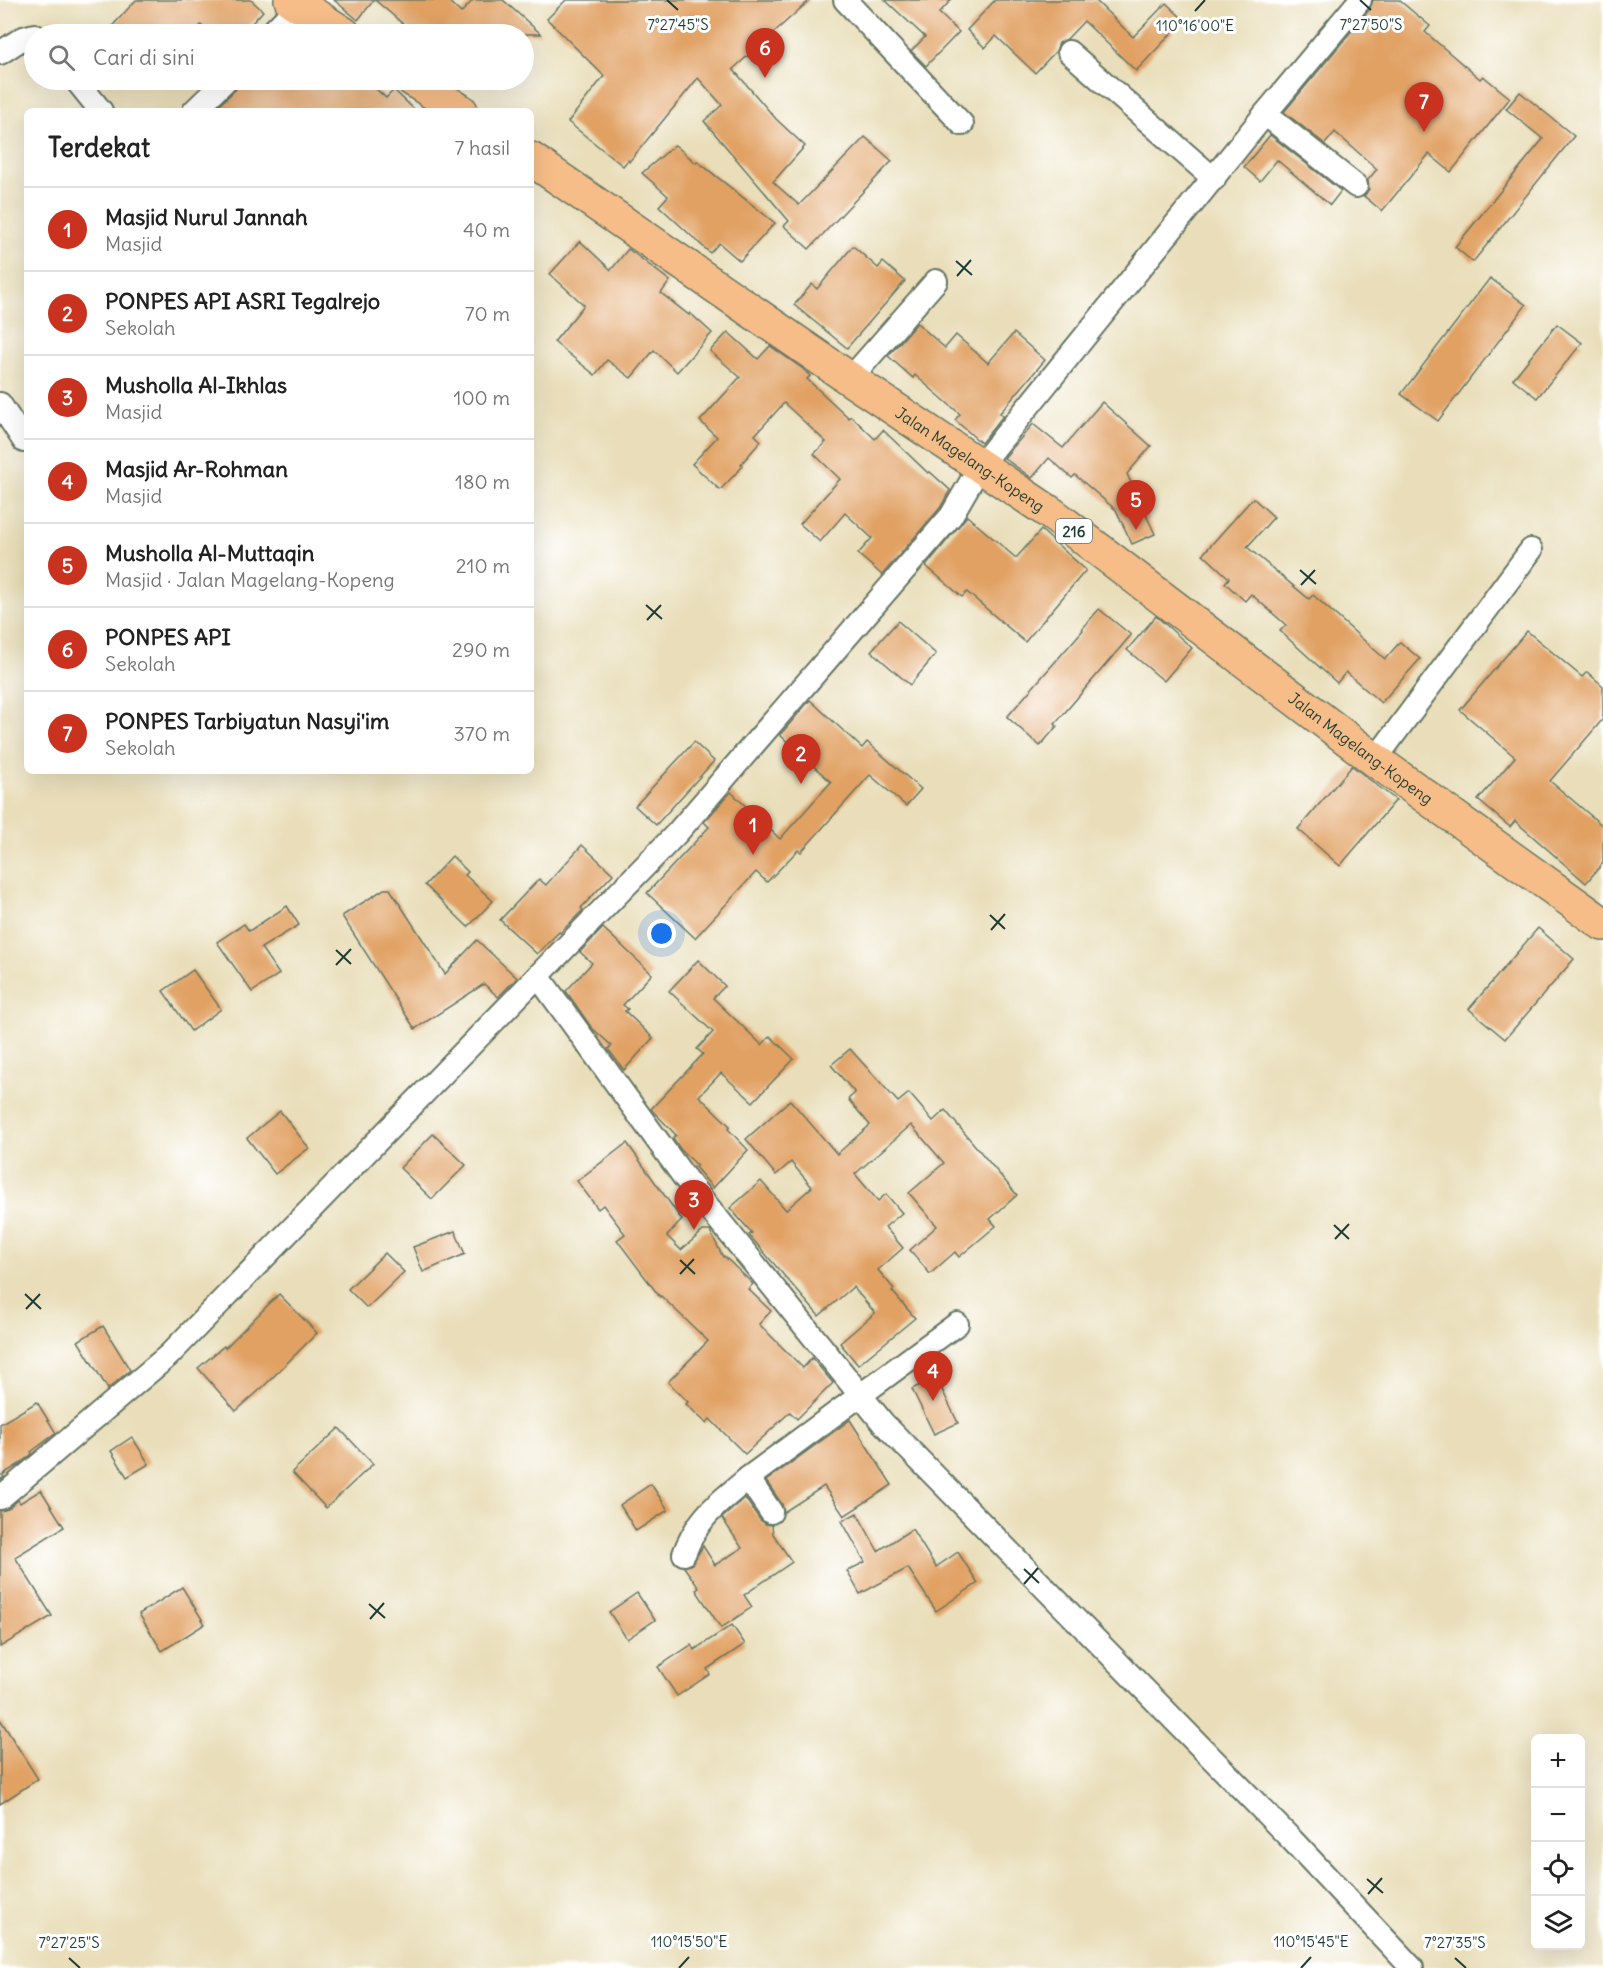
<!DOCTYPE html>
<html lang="id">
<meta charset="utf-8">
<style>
:root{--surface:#fff;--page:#f6f6f6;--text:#222;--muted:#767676;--line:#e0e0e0;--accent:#c8321e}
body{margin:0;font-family:Delius,sans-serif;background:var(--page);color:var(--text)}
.controls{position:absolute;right:18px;bottom:18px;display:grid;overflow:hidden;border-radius:9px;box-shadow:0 6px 24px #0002}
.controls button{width:54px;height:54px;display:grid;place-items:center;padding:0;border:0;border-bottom:2px solid var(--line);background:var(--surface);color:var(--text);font:30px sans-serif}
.you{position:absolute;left:662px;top:934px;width:21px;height:21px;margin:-15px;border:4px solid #fff;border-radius:50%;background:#1a73e8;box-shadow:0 0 0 9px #1a73e833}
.badge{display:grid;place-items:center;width:39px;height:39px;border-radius:50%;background:var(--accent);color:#fff;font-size:20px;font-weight:700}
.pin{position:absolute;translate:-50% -50px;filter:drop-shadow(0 2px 3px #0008)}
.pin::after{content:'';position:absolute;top:32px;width:21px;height:18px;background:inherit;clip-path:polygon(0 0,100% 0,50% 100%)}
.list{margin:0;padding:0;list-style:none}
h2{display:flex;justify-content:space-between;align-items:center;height:78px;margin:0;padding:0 24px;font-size:26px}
h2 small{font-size:20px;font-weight:400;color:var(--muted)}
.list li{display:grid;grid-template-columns:39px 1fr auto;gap:18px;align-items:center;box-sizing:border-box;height:84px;padding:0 24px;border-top:2px solid var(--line)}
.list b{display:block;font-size:22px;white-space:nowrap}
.list p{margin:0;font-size:20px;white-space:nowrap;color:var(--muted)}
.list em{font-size:20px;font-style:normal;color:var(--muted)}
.icon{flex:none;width:33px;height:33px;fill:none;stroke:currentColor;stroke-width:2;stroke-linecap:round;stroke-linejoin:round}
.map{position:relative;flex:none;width:1603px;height:1968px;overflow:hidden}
.search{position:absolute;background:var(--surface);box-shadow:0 6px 24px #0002;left:24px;top:24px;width:510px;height:66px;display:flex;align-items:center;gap:15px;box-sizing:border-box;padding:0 21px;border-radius:33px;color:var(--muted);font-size:22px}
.panel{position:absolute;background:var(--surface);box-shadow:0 6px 24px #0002;left:24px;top:108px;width:510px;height:666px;border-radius:9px}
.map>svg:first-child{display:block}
.building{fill:#e1a163}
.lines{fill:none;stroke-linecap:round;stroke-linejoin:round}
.street-casing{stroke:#667563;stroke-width:26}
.primary-casing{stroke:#667563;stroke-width:36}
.street{stroke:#fff;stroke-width:22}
.primary{stroke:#f7bd88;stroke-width:33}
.ticks{fill:none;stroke:#1f3d34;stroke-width:2}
.labels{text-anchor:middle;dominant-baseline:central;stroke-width:6;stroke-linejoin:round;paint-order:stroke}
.shield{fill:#fff;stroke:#627771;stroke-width:1.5}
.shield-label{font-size:15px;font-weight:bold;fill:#1f3d34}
.street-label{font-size:16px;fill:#1f3d34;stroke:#fff}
.ticks-label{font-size:15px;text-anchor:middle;fill:#1f3d34;stroke:#fff;stroke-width:6;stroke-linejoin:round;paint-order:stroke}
</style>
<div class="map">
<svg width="1603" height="1968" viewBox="0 0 1603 1968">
<rect width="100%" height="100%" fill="#fff"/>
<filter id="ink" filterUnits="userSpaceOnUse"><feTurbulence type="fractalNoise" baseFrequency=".0167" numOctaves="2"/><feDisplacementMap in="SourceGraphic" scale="12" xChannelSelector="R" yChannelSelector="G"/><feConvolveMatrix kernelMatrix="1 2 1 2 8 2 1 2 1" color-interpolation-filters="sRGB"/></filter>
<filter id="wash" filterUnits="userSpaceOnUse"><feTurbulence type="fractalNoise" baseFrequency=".008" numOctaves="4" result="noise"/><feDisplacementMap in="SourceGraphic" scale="24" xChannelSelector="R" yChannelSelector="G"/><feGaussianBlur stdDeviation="1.35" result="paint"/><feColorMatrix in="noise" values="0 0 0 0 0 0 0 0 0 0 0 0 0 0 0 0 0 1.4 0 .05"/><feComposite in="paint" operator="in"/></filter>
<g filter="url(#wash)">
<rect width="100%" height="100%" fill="#e9deb9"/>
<g id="blocks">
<!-- building -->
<g class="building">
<polygon points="136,0 251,0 263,11 242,34 212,34 201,25 193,34 105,34"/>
<polygon points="334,0 374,0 358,20"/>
<polygon points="375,0 447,0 461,13 473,0 503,0 541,34 415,34"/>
<polygon points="566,0 810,0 733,69 776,119 805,146 773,182 799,205 865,137 892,161 809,249 784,226 789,221 704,121 722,105 698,78 629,162 628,160 623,166 568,122 604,76 547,19"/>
<polygon points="885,0 951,0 939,13 959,32 926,66 911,51 925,37"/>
<polygon points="995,0 1095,0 1133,37 1166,3 1184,20 1136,71 1084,21 1067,39 1059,43 1056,51 1035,73 996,36 985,48 967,30"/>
<polygon points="1373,0 1399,0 1430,26 1425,32 1480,79 1483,76 1510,98 1451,172 1429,154 1382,211 1364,196 1369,189 1368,180 1377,169 1335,132 1325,144 1284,112 1370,9"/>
<polygon points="242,80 366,80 386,98 394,90 416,111 213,111 235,90"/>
<polygon points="1520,92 1574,136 1473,262 1455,247 1543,139 1506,109"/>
<polygon points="1270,135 1341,191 1330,205 1277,160 1260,181 1244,167"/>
<polygon points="675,145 696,163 697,161 775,223 740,261 719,243 710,253 659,206 668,196 642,173"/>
<polygon points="580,241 611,270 628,249 639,257 670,281 661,293 689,315 690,313 712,333 677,372 654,350 631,378 607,360 595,375 554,342 584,305 550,274"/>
<polygon points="853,246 878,268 883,262 905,281 847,348 794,305 812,284 817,289"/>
<polygon points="1490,278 1526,305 1438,421 1401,394"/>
<polygon points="917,323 945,348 956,335 988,363 1014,333 1045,360 1000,413 1003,416 981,443 955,420 960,414 915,375 913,378 888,356"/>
<polygon points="1557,324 1582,343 1537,398 1513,379"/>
<polygon points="728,332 758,359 770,346 803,369 810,376 807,379 849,418 851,416 875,439 883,430 928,473 930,472 950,490 940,508 882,575 858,554 872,538 845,513 820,542 800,524 840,479 814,454 826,442 784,403 755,435 761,441 741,464 743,466 720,490 692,464 717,437 700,421 740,377 710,351"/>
<polygon points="1102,402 1151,446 1127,474 1155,534 1132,544 1116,510 1075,475 1072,478 1049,458 1032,478 1004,458 1033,424 1063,448"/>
<polygon points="1253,498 1274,517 1247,547 1309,599 1313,595 1385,659 1400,642 1420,659 1381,703 1346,672 1337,683 1280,631 1286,625 1251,594 1245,601 1225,583 1229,578 1203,554"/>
<polygon points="967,516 1016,558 1041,530 1086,570 1025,642 967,592 962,597 926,566"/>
<polygon points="1099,609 1131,635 1055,724 1057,726 1040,746 1007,717 1083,630 1082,629"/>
<polygon points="1156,616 1192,648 1164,681 1127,650"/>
<polygon points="898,621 936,654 910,685 871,651"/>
<polygon points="1527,631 1582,677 1587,672 1603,686 1603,719 1550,781 1603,826 1603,863 1586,883 1515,821 1510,827 1478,800 1515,757 1460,710"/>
<polygon points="810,700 862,748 867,742 921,789 906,806 870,775 801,852 798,850 767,882 756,872 695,938 647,893 709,827 704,822 731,792 780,839 831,782 780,735"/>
<polygon points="694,742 714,761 656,825 635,806"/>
<polygon points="1352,766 1396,800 1340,866 1298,829"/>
<polygon points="582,845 613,874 581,908 583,910 560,933 559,932 537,954 500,920 539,879 546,885"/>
<polygon points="452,856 468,872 465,875 493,901 468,927 425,885"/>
<polygon points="384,889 390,889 445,974 477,940 517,978 498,997 484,984 415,1029 342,916"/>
<polygon points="287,906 299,925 261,948 279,974 252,992 217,942 244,924 249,931"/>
<polygon points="603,928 652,974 623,1005 628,1009 625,1011 653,1038 624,1070 608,1049 612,1046 591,1027 566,991 592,963 580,952"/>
<polygon points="1538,928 1574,959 1505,1039 1469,1009"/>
<polygon points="698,960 725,986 713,998 762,1045 770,1036 794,1059 753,1102 721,1073 699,1096 730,1126 728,1129 748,1150 713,1188 695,1167 697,1165 681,1150 673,1138 676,1135 651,1109 703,1054 697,1049 713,1032 669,991"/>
<polygon points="193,970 221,1009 191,1031 163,991"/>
<polygon points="850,1049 898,1102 909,1093 933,1121 945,1110 1017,1195 990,1219 996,1226 959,1257 955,1252 930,1274 910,1250 937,1226 909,1193 944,1163 911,1125 855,1174 878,1201 886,1194 902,1213 885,1227 903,1248 878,1270 894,1289 892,1291 915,1318 858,1365 840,1343 875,1313 853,1287 819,1316 749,1235 752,1233 730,1208 761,1181 786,1210 812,1187 791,1162 776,1175 746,1139 790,1100 837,1154 870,1125 848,1099 855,1093 831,1065"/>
<polygon points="280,1111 309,1148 275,1174 247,1138"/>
<polygon points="433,1134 466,1165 432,1199 400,1168"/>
<polygon points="627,1143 682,1220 667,1236 681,1250 703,1231 710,1231 723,1257 724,1256 753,1284 748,1289 771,1311 759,1324 803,1368 812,1358 833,1383 797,1419 790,1412 745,1454 710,1419 706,1423 686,1404 688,1402 668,1382 708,1341 661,1296 660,1297 617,1240 625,1234 603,1205 598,1209 577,1181"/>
<polygon points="455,1231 465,1254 423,1272 413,1247"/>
<polygon points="385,1253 404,1272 367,1308 348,1289"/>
<polygon points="279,1294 317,1333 264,1386 236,1411 198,1368 224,1346 225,1348"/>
<polygon points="103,1326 130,1370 108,1389 78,1341"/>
<polygon points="936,1377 958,1423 934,1434 912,1389"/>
<polygon points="37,1402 56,1433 31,1452 32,1454 18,1465 2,1475 4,1477 0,1480 0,1424"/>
<polygon points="850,1420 892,1485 844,1516 824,1486 784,1512 782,1504 766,1481"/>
<polygon points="339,1428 373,1464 326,1508 292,1472"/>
<polygon points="132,1437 149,1464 127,1477 111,1451"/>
<polygon points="651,1484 668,1510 636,1531 620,1505"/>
<polygon points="41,1490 64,1527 15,1557 52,1616 0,1647 0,1511 8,1509 18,1500 20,1503"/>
<polygon points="745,1498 760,1520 766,1524 772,1525 773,1534 792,1562 744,1595 752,1607 721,1628 696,1590 699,1588 684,1567 692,1564 703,1546 715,1565 742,1548 722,1518"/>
<polygon points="857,1513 878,1551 912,1529 936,1567 958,1552 978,1583 936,1611 908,1568 860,1594 847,1571 865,1562 842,1521"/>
<polygon points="182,1587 205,1624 162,1651 139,1614"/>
<polygon points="637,1593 655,1620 627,1639 609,1612"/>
<polygon points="732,1625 745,1644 707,1669 710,1674 677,1696 658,1667 691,1645 694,1650"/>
<polygon points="0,1719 38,1779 0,1804"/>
</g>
</g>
</g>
<g filter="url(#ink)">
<use href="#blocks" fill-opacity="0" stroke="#667563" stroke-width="1.5"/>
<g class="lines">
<defs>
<g id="street">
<polyline points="845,0 962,124"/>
<polyline points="270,34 299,5"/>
<polyline points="1069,52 1214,179"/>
<polyline points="0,53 23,38 34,35"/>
<polyline points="76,80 101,111"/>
<polyline points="194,111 226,80"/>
<polyline points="1265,114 1356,186"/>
<polyline points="850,379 936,281"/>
<polyline points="0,404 24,441"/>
<polyline points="1375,760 1531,550"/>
<polyline points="538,976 684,1177 883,1423 1292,1840 1412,1968"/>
<polyline points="0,1498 169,1355 677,833 951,516 980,466 1265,114 1360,0"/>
<polyline points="771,1512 748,1478 957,1324"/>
<path d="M684,1554C699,1515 718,1504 748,1478"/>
</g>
<g id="primary">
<polyline points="291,0 344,34"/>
<polyline points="413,80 461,111"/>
<path id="s1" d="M531,159L850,379L1052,514L1375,760L1603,924"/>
</g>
</defs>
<!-- street casing -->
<use href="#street" class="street-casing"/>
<!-- primary casing -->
<use href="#primary" class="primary-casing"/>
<!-- street -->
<use href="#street" class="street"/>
<!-- primary -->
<use href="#primary" class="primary"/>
</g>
</g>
<!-- ticks -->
<path class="ticks" d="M667,0L678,10M1360,0L1371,10M1195,11L1205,0M956,261L972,275M957,276L971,260M1300,570L1316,584M1301,585L1315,570M646,605L662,619M647,620L661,605M990,915L1005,929M991,930L1005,914M336,950L351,964M336,965L351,949M1334,1225L1349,1239M1335,1239L1349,1224M680,1260L695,1274M680,1274L694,1259M25,1294L41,1309M26,1309L40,1294M1024,1569L1039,1583M1024,1584L1038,1568M369,1604L385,1618M370,1619L384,1603M1367,1879L1383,1893M1368,1894L1382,1878M69,1958L80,1968M1455,1958L1466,1968M679,1968L689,1957M1301,1968L1311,1957"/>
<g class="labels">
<!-- shield labels -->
<rect class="shield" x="1056" y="519" width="36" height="24" rx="4.5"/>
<g class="shield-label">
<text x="1074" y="531">216</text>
</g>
<!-- street labels -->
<g class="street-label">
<text stroke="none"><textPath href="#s1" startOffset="532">Jalan Magelang-Kopeng</textPath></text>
<text stroke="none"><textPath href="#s1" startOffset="1018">Jalan Magelang-Kopeng</textPath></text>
</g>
</g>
<g class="ticks-label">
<text x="678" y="30">7°27'45"S</text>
<text x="1371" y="30">7°27'50"S</text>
<text x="1195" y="31">110°16'00"E</text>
<text x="689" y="1947">110°15'50"E</text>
<text x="1311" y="1947">110°15'45"E</text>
<text x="69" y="1948">7°27'25"S</text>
<text x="1455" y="1948">7°27'35"S</text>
</g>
</svg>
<div class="controls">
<button>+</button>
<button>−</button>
<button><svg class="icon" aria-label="locate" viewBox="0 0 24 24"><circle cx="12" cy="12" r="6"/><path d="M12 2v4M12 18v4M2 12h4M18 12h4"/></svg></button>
<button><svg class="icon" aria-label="layers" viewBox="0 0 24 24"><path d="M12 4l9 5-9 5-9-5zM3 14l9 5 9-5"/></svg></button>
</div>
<div class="you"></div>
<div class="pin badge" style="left:753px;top:855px">1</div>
<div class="pin badge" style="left:801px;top:784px">2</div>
<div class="pin badge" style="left:694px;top:1230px">3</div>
<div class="pin badge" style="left:933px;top:1401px">4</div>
<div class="pin badge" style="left:1136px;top:530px">5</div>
<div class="pin badge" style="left:765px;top:78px">6</div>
<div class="pin badge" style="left:1424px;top:132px">7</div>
<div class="search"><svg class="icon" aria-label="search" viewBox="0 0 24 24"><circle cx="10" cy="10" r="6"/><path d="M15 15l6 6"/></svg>Cari di sini</div>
<section class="panel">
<h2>Terdekat<small>7 hasil</small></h2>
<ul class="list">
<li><span class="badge">1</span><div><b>Masjid Nurul Jannah</b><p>Masjid</p></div><em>40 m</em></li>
<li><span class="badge">2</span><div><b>PONPES API ASRI Tegalrejo</b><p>Sekolah</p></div><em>70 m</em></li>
<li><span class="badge">3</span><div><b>Musholla Al-Ikhlas</b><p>Masjid</p></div><em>100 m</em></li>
<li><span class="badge">4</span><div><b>Masjid Ar-Rohman</b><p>Masjid</p></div><em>180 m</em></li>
<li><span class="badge">5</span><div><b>Musholla Al-Muttaqin</b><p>Masjid · Jalan Magelang-Kopeng</p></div><em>210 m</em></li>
<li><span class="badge">6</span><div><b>PONPES API</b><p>Sekolah</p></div><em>290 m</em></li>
<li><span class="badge">7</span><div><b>PONPES Tarbiyatun Nasyi'im</b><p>Sekolah</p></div><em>370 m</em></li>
</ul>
</section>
</div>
